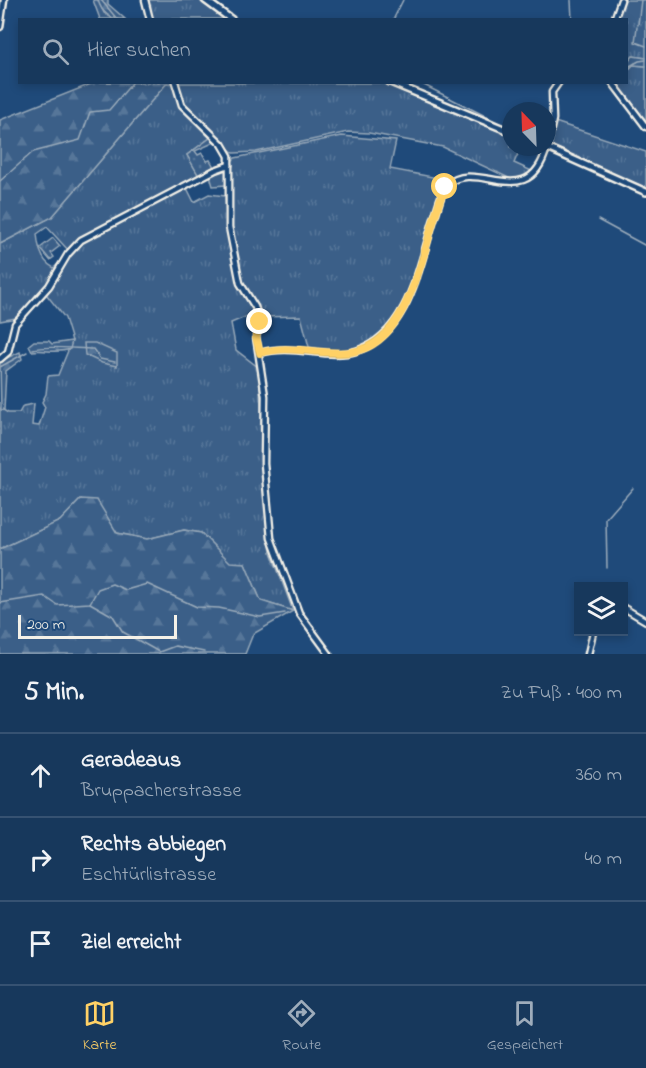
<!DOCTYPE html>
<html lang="de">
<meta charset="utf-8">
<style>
:root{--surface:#17385c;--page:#244365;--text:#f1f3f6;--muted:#9eacbb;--line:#365272;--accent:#ffd166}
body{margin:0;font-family:"Indie Flower",sans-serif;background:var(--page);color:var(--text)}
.controls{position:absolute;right:18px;bottom:18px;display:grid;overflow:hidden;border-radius:0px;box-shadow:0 3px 9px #0003}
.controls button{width:54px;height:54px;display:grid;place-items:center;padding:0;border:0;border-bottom:2px solid var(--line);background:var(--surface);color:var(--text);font:30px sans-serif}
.compass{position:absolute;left:502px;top:102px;width:54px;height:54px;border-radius:50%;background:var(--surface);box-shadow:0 3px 9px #0003;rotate:337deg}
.scale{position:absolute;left:18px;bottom:15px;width:159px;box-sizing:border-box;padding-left:6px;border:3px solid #f4f1e8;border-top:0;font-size:16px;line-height:21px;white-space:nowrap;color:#f4f1e8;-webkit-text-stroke:4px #1f4a7a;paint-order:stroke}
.stop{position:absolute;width:18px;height:18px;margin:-14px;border:4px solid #ffd166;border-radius:50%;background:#fff}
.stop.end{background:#ffd166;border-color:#fff;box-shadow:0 2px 6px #0008}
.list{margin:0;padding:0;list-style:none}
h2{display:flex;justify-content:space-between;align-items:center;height:78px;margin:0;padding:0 24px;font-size:26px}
h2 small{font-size:20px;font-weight:400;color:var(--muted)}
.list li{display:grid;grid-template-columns:39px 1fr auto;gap:18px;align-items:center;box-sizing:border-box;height:84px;padding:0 24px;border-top:2px solid var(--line)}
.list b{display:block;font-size:22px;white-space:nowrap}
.list p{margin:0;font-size:20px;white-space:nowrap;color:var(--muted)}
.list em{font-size:20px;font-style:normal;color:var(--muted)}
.icon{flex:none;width:33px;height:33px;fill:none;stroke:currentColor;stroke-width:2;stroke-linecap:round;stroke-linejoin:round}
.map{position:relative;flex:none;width:646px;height:654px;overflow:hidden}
.search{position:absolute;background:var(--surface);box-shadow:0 3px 9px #0003;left:18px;right:18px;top:18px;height:66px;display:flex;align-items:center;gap:15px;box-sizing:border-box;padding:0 21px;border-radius:0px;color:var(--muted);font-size:22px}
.sheet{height:330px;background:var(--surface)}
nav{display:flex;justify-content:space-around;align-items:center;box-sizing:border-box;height:84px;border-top:2px solid var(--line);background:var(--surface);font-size:16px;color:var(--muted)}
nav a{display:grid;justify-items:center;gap:3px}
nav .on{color:var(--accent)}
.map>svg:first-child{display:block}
.grass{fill:url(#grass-tufts);stroke:#97a8b8;stroke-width:1.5;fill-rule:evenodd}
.forest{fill:url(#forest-firs);stroke:#97a8b8;stroke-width:1.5}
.garden{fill:url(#garden-dots);stroke:#97a8b8;stroke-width:1.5}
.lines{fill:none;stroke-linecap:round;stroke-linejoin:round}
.stream{stroke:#9cacbb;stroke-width:1.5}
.minor-casing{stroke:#f4f1e8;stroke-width:9}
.tertiary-casing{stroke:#f4f1e8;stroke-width:10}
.minor{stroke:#1f4a7a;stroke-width:4.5}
.tertiary{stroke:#1f4a7a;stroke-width:5}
.route{stroke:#ffd166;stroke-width:8}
</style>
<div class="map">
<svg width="646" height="654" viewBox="0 0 646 654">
<defs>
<pattern id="grass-tufts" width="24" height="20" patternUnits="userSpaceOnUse" patternTransform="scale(1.5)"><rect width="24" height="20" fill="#3a5f88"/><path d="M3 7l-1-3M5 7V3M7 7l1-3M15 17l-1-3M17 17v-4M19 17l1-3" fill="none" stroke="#577699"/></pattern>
<pattern id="forest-firs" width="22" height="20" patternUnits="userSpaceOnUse" patternTransform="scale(1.5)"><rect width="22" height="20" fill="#3a5f88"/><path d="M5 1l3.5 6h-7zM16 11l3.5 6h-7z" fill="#577699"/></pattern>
<pattern id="garden-dots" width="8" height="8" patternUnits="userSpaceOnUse" patternTransform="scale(1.5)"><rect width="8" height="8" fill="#3a5f88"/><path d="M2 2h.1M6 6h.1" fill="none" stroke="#577699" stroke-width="1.8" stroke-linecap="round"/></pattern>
</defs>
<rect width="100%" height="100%" fill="#1f4a7a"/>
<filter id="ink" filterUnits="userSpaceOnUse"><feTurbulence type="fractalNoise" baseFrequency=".0167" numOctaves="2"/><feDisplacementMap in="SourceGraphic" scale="12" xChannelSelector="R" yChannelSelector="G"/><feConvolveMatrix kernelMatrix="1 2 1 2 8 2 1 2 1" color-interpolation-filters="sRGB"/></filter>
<g filter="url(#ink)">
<!-- grass -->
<g class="grass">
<polygon points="93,0 98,0 104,13 114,19 100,19"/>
<polygon points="148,0 202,0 229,19 152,19"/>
<polygon points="624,0 646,0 646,58 633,56 627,63 626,20 617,20"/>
<polygon points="633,65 646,66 646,124 614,83 626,82 627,71"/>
<path d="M167,83H173L181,107L210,138L187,155L199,176L185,184L194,202L209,194L225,196C226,237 234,278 255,313L231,323L236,350L259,368L267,526L271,552L293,611L261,601L245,563H230L201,533L184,530L147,539L117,533L81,499L60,521L0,549V408L8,413H19L23,406L34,404L32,425L39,426L45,407L42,402L46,394L48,376L58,375L72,341L65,318L43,290L21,317L0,321V244L52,217ZM47,227L69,251L54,268C41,262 38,247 37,234Z"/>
<path d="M178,83H383L511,136V147H537L541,149L542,156L521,147L514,163L534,172L523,178L511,179L443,147L369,133L348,132L256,152L234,153C214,138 181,108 178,83Z"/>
<polygon points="555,122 646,152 646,188 550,147"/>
<path d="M342,136L396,141L390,169L448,180L443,187C428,237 410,338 350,350C337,353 321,349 309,347L301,316L260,317L243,284L230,226L231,162L235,158Z"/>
<polygon points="224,169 227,172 226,185 213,186 210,176"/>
<polygon points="53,238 60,246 51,253 54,257 50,260 40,248"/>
</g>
<!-- forest -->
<g class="forest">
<path d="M98,0H108V4L125,19C111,20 102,14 98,0Z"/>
<polygon points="633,56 646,58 646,66 633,65 627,71 627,63"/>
<polygon points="96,82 167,83 52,217 0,244 0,120"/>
<path d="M34,341H49L52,344L72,341L70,349C57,354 45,349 32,351L29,345Z"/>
<polygon points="84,343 95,343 117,353 117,366 102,363 85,355"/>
<polygon points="20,352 22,359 6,371 4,410 1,410 0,361"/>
<polygon points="81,499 97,500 117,533 147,539 184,530 201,533 230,562 245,563 261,601 293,611 253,634 245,654 0,654 0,549 60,521"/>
</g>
<!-- garden -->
<polygon class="garden" points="210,138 215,142 195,151 198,155 202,153 207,161 210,160 214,167 199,176 187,155"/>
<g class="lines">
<!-- stream -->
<g class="stream">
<polyline points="101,0 118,20"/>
<polyline points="571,0 572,20"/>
<polyline points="393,20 403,0"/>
<polyline points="638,25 641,0"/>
<polyline points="637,27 635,42 646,46"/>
<polyline points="626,68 639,61 646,60"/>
<polyline points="418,82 511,129"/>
<polyline points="0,181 33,152 80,140 90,112 109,110 133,82"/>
<polyline points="598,220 646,246"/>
<path d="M33,349C45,345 79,349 93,349L100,359L115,362"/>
<polyline points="0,367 27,352"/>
<polyline points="607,568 606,519 633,488"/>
<polyline points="0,603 44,596 57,605 90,603 98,589 112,584 126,590 147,584 197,607 219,608 260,617 285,613"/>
<polyline points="90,603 113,616 123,632 159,652 175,646 204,652"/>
</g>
<defs>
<g id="minor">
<polyline points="145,0 150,20"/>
<polyline points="614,20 621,0"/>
<polyline points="0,27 4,0"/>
<polyline points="175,82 182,105 222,144 229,156 229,227 240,283 255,307 260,322 256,337 265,396 264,463 271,538 299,613 329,654"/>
<polyline points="612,82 646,127"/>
<polyline points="547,147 553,119 552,92 559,82"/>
<path d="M260,353C293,343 328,360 356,351C409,334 419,266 434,219C438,208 440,194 447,185C477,157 529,215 547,147"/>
<polyline points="0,359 8,352 15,324 49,286 68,254 81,240 215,170 229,165"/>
<polyline points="624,608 646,621"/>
<polyline points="588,654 593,632"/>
</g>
<g id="tertiary">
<polyline points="205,0 232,20"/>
<polyline points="390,82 511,132"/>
<polyline points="545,147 646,192"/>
</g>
</defs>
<!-- minor casing -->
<use href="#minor" class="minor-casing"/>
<!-- tertiary casing -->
<use href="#tertiary" class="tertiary-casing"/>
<!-- minor -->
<use href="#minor" class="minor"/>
<!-- tertiary -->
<use href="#tertiary" class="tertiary"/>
</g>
</g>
<g class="lines" filter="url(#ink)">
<!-- route -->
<path class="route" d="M260,322L256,337L260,353C291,343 320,356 351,352C415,343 424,235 445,187"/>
</g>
</svg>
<div class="controls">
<button><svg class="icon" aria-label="layers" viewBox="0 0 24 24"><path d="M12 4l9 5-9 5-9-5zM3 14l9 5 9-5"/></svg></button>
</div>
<svg class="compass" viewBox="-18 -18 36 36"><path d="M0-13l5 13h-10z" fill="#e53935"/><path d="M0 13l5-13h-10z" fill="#9eacbb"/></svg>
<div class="scale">200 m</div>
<div class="stop" style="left:445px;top:187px"></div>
<div class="stop end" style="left:260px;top:322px"></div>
<div class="search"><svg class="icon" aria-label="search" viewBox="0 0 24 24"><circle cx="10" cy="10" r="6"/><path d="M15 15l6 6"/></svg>Hier suchen</div>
</div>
<section class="sheet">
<h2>5 Min.<small>Zu Fuß · 400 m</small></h2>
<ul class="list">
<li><svg class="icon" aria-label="ahead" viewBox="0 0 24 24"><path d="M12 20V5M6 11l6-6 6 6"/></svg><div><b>Geradeaus</b><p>Bruppacherstrasse</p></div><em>360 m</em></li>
<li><svg class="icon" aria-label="right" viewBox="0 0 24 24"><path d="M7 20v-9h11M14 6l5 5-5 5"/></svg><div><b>Rechts abbiegen</b><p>Eschtürlistrasse</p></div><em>40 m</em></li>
<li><svg class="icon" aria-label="arrive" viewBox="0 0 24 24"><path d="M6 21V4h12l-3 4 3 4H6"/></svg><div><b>Ziel erreicht</b></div></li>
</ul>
</section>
<nav>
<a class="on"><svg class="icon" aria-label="map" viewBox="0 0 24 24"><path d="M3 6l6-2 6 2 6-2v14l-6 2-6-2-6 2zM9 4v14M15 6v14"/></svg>Karte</a>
<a><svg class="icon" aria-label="directions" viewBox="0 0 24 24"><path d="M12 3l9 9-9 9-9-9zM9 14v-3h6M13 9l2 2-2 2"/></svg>Route</a>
<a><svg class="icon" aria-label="saved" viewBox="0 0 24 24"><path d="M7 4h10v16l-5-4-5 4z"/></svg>Gespeichert</a>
</nav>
